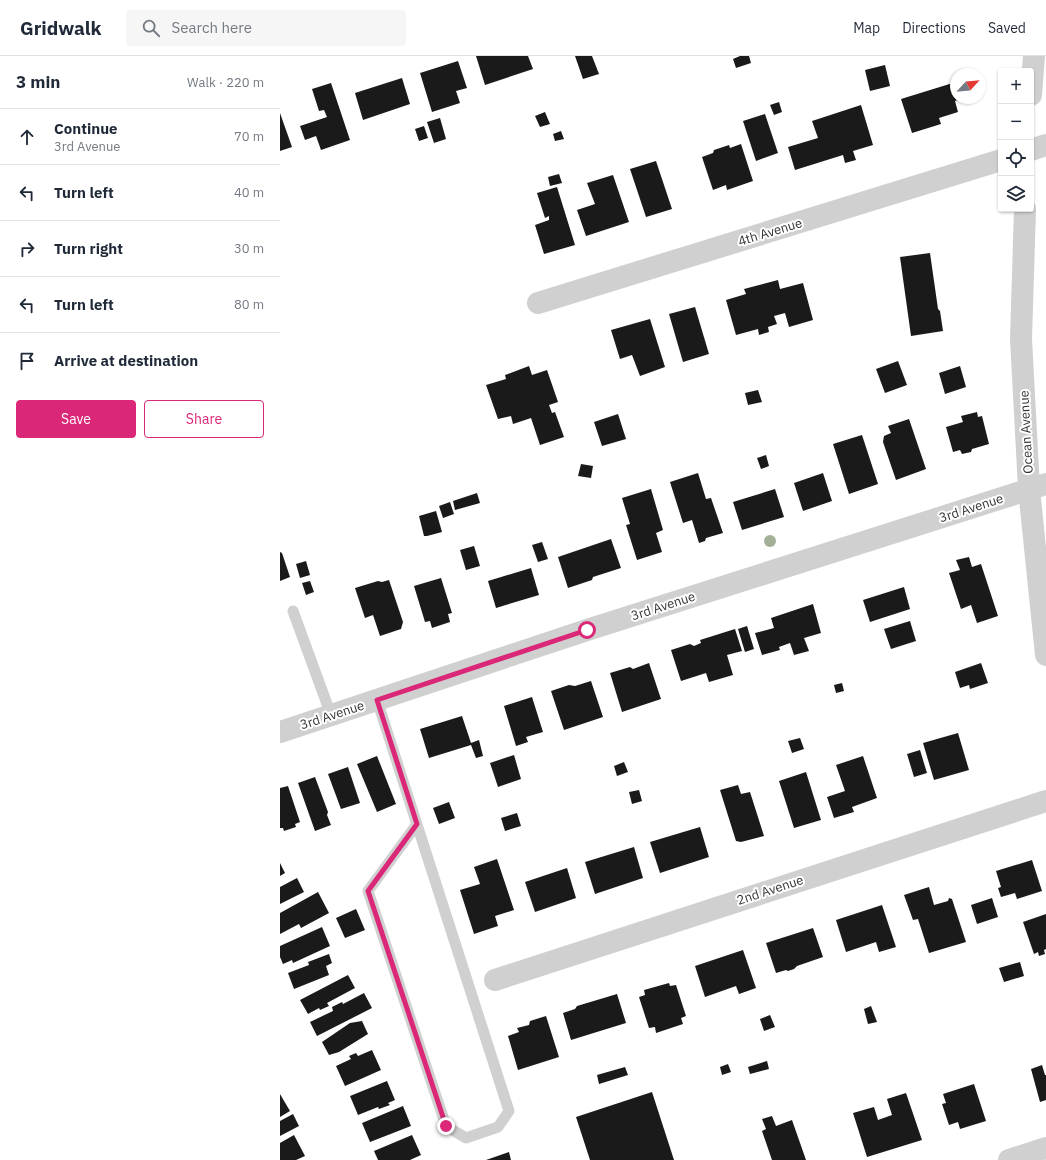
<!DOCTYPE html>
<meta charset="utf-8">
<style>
:root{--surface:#fff;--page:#f6f6f7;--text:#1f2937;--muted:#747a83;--line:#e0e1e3;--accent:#db2777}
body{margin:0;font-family:"IBM Plex Sans",sans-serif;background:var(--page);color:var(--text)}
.controls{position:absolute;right:12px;top:12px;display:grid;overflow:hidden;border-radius:4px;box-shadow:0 1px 3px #0004}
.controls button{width:36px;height:36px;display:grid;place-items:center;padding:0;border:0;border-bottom:1px solid var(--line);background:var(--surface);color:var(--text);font:20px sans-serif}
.compass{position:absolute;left:670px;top:12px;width:36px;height:36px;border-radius:50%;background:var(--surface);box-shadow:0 1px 3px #0004;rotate:64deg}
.stop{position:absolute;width:12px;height:12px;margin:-9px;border:3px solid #db2777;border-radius:50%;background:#fff}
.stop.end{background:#db2777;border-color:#fff;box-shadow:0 1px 4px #0008}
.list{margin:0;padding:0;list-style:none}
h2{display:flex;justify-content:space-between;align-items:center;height:52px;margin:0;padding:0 16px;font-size:17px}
h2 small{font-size:13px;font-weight:400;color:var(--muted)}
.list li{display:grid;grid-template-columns:26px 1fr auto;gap:12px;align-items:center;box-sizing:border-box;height:56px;padding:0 16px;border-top:1px solid var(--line)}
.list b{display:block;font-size:15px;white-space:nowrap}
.list p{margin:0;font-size:13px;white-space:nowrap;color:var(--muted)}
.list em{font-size:13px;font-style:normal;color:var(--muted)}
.actions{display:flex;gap:8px;padding:12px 16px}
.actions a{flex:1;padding:9px 0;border:1px solid var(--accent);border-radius:4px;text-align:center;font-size:14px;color:var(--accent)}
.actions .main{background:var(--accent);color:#fff}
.icon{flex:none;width:22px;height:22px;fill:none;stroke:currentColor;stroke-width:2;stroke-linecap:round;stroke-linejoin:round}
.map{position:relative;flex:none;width:766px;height:1104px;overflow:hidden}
header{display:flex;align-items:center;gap:24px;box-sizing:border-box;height:56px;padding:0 20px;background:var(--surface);border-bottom:1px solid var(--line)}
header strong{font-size:19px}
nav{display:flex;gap:22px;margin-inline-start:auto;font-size:14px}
.search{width:280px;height:36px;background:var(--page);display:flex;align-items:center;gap:10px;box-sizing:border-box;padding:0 14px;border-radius:4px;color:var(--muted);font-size:15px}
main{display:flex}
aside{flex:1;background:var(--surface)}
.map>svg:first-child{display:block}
.building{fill:#1a1a1a}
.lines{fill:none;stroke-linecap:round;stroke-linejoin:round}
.lane{stroke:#d0d0d0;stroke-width:11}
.street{stroke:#d0d0d0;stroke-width:22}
.tree{fill:#a2b095}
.route{stroke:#db2777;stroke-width:5}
.labels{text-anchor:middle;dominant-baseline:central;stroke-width:4;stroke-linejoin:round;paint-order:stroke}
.street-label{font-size:13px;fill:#333;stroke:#fff}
</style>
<header>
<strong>Gridwalk</strong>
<div class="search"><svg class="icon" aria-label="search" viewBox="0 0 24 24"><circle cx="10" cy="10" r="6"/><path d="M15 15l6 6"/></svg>Search here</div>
<nav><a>Map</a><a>Directions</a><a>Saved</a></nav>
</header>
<main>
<aside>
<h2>3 min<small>Walk · 220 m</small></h2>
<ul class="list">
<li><svg class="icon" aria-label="ahead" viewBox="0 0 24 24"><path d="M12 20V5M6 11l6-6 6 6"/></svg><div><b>Continue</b><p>3rd Avenue</p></div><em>70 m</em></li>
<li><svg class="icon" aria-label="left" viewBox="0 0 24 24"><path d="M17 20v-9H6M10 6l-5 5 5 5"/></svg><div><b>Turn left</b></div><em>40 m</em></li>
<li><svg class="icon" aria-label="right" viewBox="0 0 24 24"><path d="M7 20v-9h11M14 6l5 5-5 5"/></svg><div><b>Turn right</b></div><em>30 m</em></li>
<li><svg class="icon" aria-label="left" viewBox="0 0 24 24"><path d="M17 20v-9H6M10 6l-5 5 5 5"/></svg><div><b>Turn left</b></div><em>80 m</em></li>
<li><svg class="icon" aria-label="arrive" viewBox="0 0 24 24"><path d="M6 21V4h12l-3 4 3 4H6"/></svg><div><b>Arrive at destination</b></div></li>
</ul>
<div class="actions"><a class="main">Save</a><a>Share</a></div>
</aside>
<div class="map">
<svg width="766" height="1104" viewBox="0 0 766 1104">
<rect width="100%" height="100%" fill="#fff"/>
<!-- building -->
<g class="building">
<polygon points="196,0 248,0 253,13 205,29"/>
<polygon points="295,0 312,0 319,18 303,23"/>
<polygon points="460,0 469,0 471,7 456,12 453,3"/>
<polygon points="178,5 187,32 176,35 180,47 152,56 140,17"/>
<polygon points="605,9 610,30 590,35 585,14"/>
<polygon points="122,22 130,48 83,64 75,37"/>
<polygon points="676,26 676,42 683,42 675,45 678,56 659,62 661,68 632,77 621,43"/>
<polygon points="51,27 70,84 41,94 36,80 25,84 20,70 47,61 44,54 39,55 32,33"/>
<polygon points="499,46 502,56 494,59 490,49"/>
<polygon points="581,49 593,89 573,95 576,104 565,107 563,99 515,114 508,91 538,82 532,65"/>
<polygon points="265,56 270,68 260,71 255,60"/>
<polygon points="0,57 12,91 0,95"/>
<polygon points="485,58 498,97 476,105 463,65"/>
<polygon points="160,62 166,83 154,87 147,66"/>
<polygon points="144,70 148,82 139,85 135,73"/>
<polygon points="281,75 284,83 275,85 273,78"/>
<polygon points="461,88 473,125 447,134 446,129 433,134 422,101 433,97 434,94 449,89 450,92"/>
<polygon points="376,105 392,153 366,161 350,113"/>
<polygon points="279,118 282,127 270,130 268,121"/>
<polygon points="333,119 349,166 306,180 297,154 315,148 307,127"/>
<polygon points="277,131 295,189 264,198 255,169 269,164 269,160 265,162 257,137"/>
<polygon points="650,197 658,253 660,255 663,275 631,280 620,201"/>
<polygon points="498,224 500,233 523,227 533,264 509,271 505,257 494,260 497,268 488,271 489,276 479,279 478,273 456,279 446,244 466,238 464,233"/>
<polygon points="415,251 429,298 403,306 389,258"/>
<polygon points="370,263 385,311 360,320 352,299 340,303 331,274"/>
<polygon points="618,305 627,329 605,337 596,313"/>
<polygon points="249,310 252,319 267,314 278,346 269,349 272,357 275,356 284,381 260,389 251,362 233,368 231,360 218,363 206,329 226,323 225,319"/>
<polygon points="680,310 686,331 665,338 659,317"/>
<polygon points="478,334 482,346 468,349 465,337"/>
<polygon points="697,356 698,361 702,360 709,388 692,393 691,396 682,398 680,394 673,396 666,371 683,366 681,360"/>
<polygon points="338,358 346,383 322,390 314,366"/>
<polygon points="629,363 646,413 616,424 603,386 604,380 611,377 608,370"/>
<polygon points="582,379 598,428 569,438 553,388"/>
<polygon points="486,399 489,410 481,413 477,402"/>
<polygon points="301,408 313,410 311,422 298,420"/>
<polygon points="418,417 426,443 431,442 443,477 426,482 425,485 419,487 412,464 403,467 390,426"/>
<polygon points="543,417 552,445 523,455 514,427"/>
<polygon points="371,433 383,474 376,477 382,496 357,504 346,469 350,468 342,442"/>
<polygon points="495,433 504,461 462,474 453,446"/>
<polygon points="197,437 200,447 175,454 173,445"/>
<polygon points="170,446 174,458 163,462 159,450"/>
<polygon points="156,455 162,476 147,480 144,480 139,460"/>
<polygon points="331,483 341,512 313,521 312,524 288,532 278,501"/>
<polygon points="262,486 268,503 258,506 252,489"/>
<polygon points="194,490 200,510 186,514 180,494"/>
<polygon points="0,496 2,497 10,521 0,525"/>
<polygon points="689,501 692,511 701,508 718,560 697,567 691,549 681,553 669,517 680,514 676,504"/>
<polygon points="26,505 30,519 20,522 16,508"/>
<polygon points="251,512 259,539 216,552 208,525"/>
<polygon points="161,522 172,557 168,558 170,566 152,572 150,565 145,566 134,530"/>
<polygon points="109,524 123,566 121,573 100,580 93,559 85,562 75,532 98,525 102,526"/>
<polygon points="30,525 34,536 26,539 22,527"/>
<polygon points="624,531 630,553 590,566 583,544"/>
<polygon points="533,548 541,577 524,582 529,595 514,599 510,587 499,591 500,594 482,599 475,577 494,572 491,562"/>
<polygon points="630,565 636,585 611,593 604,573"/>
<polygon points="467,570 474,593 465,596 458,573"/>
<polygon points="455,573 462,595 447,599 453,619 429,626 426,617 401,625 391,594 410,588 414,590 421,587 420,584"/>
<polygon points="369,607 381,643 342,656 330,617 350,611 353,613"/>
<polygon points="701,607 708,627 690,633 689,629 680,632 675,616"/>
<polygon points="311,625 323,661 284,674 271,635 289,629 295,630"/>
<polygon points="562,627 564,635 556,637 554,629"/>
<polygon points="252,641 263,676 246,681 248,686 236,690 224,650"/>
<polygon points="182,660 191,687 199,684 203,700 196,702 191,689 149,702 140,673"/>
<polygon points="678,677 689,714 654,724 643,687"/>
<polygon points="520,682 524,693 512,697 508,685"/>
<polygon points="640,694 647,717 634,721 627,698"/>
<polygon points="234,699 241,723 218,731 210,707"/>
<polygon points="97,700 116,748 97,756 77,708"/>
<polygon points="583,700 597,742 572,751 574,756 554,762 547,741 565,735 556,709"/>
<polygon points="344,706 348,716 337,720 334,710"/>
<polygon points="68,711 80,747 61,753 48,718"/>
<polygon points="526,716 541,764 514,772 499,725"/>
<polygon points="35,721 48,756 47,759 51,769 35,775 18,727"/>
<polygon points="458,729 461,738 470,736 484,780 461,786 456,785 440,734"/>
<polygon points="8,730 20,766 15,768 16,771 4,775 3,772 0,772 0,732"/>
<polygon points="359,734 362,745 352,748 349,736"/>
<polygon points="169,746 175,762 159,768 153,752"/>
<polygon points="237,757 241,770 225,775 221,762"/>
<polygon points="420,771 429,801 380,817 370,786"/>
<polygon points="354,791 363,822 315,838 305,806"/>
<polygon points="217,803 234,854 215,860 218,870 194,878 180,834 200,828 194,811"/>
<polygon points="752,804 762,835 737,843 735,837 721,841 718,832 721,831 716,815"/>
<polygon points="0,807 5,817 0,820"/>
<polygon points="287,812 296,842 255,856 245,826"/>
<polygon points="17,822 24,836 0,848 0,831"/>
<polygon points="649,831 654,849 668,845 669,842 672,843 686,886 649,897 638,863 633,864 624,839"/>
<polygon points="38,836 49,857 21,872 19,868 0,878 0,857"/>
<polygon points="712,842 718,861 697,868 691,849"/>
<polygon points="602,849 616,891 599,896 596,886 566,896 556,864"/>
<polygon points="76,853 85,874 65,882 56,862"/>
<polygon points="766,858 766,893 764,894 765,898 759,900 758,896 754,898 743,866"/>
<polygon points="42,871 50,890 13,907 12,904 3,908 0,901 0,890"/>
<polygon points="533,872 543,901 517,910 514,913 508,915 506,914 496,917 486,887"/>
<polygon points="463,894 476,932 459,938 456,930 425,941 415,910"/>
<polygon points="49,898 52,907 46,910 49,919 14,933 8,917 29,909 28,906"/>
<polygon points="740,906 744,920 724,926 719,912"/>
<polygon points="68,919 75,932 47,947 49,950 40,954 39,952 28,958 20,944"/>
<polygon points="389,927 390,930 396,929 406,960 401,962 403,968 376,977 375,971 369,972 359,941 365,939 364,934"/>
<polygon points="84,937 92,952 37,980 30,966 53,955 52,951 62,946 63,948"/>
<polygon points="337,938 346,967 291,984 283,957 295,953 297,950"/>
<polygon points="591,950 597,966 588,968 584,953"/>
<polygon points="490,959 495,971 484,975 480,963"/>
<polygon points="266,960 279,1001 238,1014 228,980 239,976 237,972 249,969 250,965"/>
<polygon points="82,965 88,978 59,996 49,999 42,986 70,967"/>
<polygon points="92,994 101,1014 65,1030 56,1010 71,1003 69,1000 76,997 78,1000"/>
<polygon points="487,1005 489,1013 470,1018 468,1011"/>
<polygon points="448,1008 451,1016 442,1019 440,1011"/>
<polygon points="762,1009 765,1019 766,1019 766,1044 760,1046 751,1013"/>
<polygon points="345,1011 348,1019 319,1028 317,1019"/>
<polygon points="107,1025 115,1044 108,1047 110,1049 99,1053 98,1051 78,1059 70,1040"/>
<polygon points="694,1028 706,1065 680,1073 678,1066 669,1069 662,1048 666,1047 663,1038"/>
<polygon points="372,1036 394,1104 310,1104 296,1061"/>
<polygon points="626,1037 642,1084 587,1101 573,1057 594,1051 598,1064 612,1059 607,1043"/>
<polygon points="0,1038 10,1055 0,1061"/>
<polygon points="123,1050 131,1070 90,1086 82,1067"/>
<polygon points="13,1058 19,1070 0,1080 0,1065"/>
<polygon points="492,1060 496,1070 512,1064 526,1104 492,1104 482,1075 486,1073 482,1063"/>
<polygon points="14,1079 25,1100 16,1104 0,1104 0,1087"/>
<polygon points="132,1079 141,1099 130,1104 98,1104 94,1095"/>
<polygon points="229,1096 231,1104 206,1104"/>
</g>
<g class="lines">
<!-- lane -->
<g class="lane">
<polyline points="13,555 51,659"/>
<polyline points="97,644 229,1055 218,1071 186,1082 166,1070 88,835 137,768"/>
</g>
<!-- street -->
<g class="street">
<polyline points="751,39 754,0"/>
<polyline points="751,94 766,89"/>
<polyline points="745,153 741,283 749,433 766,599"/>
<polyline points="258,247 721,104"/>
<polyline points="0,676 307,574 766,428"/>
<polyline points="215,924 766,745"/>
<polyline points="729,1104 766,1092"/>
</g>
</g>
<!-- trees -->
<circle class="tree" cx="490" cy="485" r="6"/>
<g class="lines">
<!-- route -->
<polyline class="route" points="166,1070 88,835 137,768 97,644 307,574"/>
</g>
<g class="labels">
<!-- street labels -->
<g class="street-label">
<text transform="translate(490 176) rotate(-17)">4th Avenue</text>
<text transform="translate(746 376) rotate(-93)">Ocean Avenue</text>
<text transform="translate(691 452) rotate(-18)">3rd Avenue</text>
<text transform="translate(383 550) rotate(-18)">3rd Avenue</text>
<text transform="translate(52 659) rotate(-18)">3rd Avenue</text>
<text transform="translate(490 834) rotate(-18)">2nd Avenue</text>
</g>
</g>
</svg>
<div class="controls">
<button>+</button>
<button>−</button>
<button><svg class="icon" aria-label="locate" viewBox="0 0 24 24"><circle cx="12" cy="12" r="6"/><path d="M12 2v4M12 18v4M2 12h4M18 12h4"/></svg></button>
<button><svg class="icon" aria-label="layers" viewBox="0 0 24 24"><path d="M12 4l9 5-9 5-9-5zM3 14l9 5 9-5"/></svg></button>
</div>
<svg class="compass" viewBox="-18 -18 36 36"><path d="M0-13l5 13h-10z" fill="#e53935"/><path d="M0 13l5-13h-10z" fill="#747a83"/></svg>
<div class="stop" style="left:307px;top:574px"></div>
<div class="stop end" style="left:166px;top:1070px"></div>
</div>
</main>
